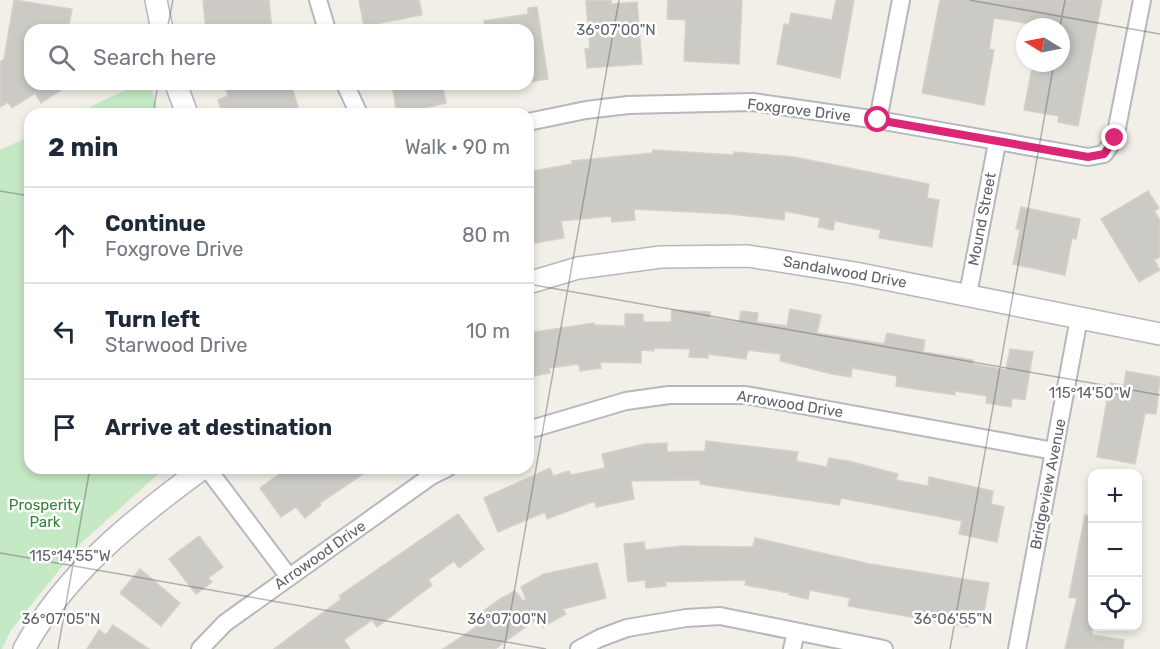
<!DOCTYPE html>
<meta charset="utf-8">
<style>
:root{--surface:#fff;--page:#f2f2f3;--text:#1f2937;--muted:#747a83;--line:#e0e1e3}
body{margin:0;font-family:Rubik,sans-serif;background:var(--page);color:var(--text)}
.controls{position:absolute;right:18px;bottom:18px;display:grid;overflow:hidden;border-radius:12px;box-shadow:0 3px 9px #0003}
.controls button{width:54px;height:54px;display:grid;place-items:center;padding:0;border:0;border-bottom:2px solid var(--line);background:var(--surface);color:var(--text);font:30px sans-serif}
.compass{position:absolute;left:1016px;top:18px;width:54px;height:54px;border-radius:50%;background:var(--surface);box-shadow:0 3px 9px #0003;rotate:280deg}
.stop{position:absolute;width:18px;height:18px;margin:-14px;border:4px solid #db2777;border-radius:50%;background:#fff}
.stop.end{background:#db2777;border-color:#fff;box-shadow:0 2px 6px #0008}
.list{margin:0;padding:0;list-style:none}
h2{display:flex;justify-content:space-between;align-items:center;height:78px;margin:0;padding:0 24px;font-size:26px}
h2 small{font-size:20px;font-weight:400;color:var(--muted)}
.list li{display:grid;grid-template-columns:39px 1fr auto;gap:18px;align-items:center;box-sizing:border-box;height:96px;padding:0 24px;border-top:2px solid var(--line)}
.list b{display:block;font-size:22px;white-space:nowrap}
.list p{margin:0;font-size:20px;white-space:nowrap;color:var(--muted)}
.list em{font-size:20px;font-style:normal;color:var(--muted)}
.icon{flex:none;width:33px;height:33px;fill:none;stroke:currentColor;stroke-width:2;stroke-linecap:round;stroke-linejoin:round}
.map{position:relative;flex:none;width:1160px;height:649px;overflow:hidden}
.search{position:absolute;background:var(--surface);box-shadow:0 3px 9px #0003;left:24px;top:24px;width:510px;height:66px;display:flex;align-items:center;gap:15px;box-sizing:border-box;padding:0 21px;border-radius:18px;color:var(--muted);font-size:22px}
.panel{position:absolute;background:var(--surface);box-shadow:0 3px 9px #0003;left:24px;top:108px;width:510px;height:366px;border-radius:18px}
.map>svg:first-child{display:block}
.green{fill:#c5e8c5}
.building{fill:#cccac5;stroke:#d6d1c6;stroke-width:1.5}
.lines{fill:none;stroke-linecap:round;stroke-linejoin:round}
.minor-casing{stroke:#b5b8bc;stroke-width:20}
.tertiary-casing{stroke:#b5b8bc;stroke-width:24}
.minor{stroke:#fff;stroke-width:16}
.tertiary{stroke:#fff;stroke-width:21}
.route{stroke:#db2777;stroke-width:8}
.ticks{fill:none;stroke:#5f6368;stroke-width:1.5;stroke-opacity:0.45}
.labels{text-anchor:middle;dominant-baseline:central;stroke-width:5;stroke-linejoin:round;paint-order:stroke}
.street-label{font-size:15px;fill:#5f6368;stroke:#fff}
.park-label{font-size:15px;fill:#348238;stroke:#fff}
.ticks-label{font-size:15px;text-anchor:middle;fill:#5f6368;stroke:#fff;stroke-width:5;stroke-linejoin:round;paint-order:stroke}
</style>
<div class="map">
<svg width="1160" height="649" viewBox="0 0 1160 649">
<rect width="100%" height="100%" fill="#f1efe8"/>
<!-- green -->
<g class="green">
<polygon points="138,84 150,84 159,114 75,114"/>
<polygon points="30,136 30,468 165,468 80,544 11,630 2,649 0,649 0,150"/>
</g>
<!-- building -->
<g class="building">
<polygon points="14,0 72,9 68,30 30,30 30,84 70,84 41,103 35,93 12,108 8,102 0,107 0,62 4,59"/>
<polygon points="203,0 269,0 272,30 206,30"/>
<polygon points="359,0 419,0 422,15 364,26"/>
<polygon points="611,0 611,4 637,2 642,64 587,68 585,49 590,48 586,1"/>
<polygon points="668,0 742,0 739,64 684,61 686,20 667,19"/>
<polygon points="836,0 854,0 840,78 777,64 784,24 789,25 791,13 832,20"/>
<polygon points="940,0 1102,0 1078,126 1058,122 1059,116 1024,110 1033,63 1061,63 1061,27 1033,27 1033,24 994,18 989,49 994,50 984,105 922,93"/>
<polygon points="537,7 548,79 528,82 528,30 485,30 484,21 528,14 528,8"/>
<polygon points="224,84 291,84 300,114 223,114 218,100 228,96"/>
<polygon points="392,84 442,84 446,103 397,114"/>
<polygon points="653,150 734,155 734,152 794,157 929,184 927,198 939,200 932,247 879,238 881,230 835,221 833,230 818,227 820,218 785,211 784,220 731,214 634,209 635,220 612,222 611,216 561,221 564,238 528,244 528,172 572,164 572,161 653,153"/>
<polygon points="1148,191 1159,208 1154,211 1160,220 1160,257 1154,260 1160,270 1139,282 1101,219"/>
<polygon points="1021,207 1080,219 1076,239 1072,238 1065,275 1013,264 1020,229 1016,229"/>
<polygon points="790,309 821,315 817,333 884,344 887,333 925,340 923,352 973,360 973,364 1006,370 1010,349 1033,352 1025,400 1012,398 1011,407 986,403 987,396 955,391 955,395 896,386 897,376 852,368 851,377 832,374 780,361 781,354 748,350 746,359 708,354 708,358 689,357 690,349 654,348 654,351 641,350 641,363 600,362 601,368 580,371 579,364 549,368 550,373 528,377 528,333 594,323 594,325 625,326 625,314 643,314 643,322 671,322 672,310 710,312 710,318 739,322 741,311 758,313 757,322 787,326"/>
<polygon points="1126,371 1160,377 1156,414 1145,413 1135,464 1097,457 1110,383 1124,385"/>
<polygon points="706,441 798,452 796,461 827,467 829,458 848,461 898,474 896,480 928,486 929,477 993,491 991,504 1004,507 997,542 959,534 962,521 841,498 839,505 700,484 700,480 631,481 634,499 596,507 595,501 547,519 545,512 498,532 484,498 550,468 553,476 569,471 571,475 605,468 602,454 645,444 667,443 667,452 705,451"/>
<polygon points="288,468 372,468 320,503 321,505 305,518 296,507 281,517 260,488"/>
<polygon points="458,514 484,549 459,568 454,561 428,580 432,585 377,627 372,620 344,640 350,649 274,649 341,599 339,596"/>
<polygon points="1085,515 1092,516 1092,635 1124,640 1123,649 1065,649 1077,598 1069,597"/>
<polygon points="199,536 223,567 208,578 212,582 196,594 169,559"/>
<polygon points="755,538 870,564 989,583 983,617 970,614 968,627 848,606 850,598 810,590 808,599 789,595 789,593 745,585 746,580 665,582 666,586 646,588 645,580 628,582 624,544 644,542 645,550 682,546 753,547"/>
<polygon points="597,563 606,598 563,609 566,614 543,627 538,618 495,649 443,649 479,625 474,618 500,599 515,591 523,601 526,599 521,587 544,574"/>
<polygon points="140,569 180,603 161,626 120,593"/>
<polygon points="113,625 149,649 87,649 99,630 106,635"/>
</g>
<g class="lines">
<defs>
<g id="minor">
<polyline points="318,0 327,30"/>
<polyline points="345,84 359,114"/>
<polyline points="878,120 901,0"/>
<polyline points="528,122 586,110 628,105 753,102 878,120 1088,157 1104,154 1115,138 1142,0"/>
<polyline points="968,294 997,143"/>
<polyline points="528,430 626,401 669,395 746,395 1054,451"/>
<polyline points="207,468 289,577"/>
<polyline points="200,649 225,623 431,476 447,468"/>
<polyline points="579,649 600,638 627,628 686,618 720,616 884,649"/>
<polyline points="792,649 796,632"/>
<polyline points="1017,649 1079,318"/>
</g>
<g id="tertiary">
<polyline points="156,0 162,30"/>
<polyline points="176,84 187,114"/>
<polyline points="528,283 578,268 661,257 748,256 855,273 1160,334"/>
<path d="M24,649C66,572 134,519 203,468"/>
</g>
</defs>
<!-- minor casing -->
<use href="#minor" class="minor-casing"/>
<!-- tertiary casing -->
<use href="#tertiary" class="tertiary-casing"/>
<!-- minor -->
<use href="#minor" class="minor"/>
<!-- tertiary -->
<use href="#tertiary" class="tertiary"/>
</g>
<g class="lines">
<!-- route -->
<polyline class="route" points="878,120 1088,157 1104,154 1115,138"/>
</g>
<!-- ticks -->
<path class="ticks" d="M969,0L1160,34M1060,27L1065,0M167,30L173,0M153,114L158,84M0,191L30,196M528,284L1160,395M0,553L546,649M58,649L90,468M504,649L619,0M950,649L1054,63"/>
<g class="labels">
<!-- street labels -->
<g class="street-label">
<text transform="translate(799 110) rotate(7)">Foxgrove Drive</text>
<text transform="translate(982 219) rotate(-79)">Mound Street</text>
<text transform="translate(845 272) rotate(10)">Sandalwood Drive</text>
<text transform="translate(790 404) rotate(9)">Arrowood Drive</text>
<text transform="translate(1048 484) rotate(-79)">Bridgeview Avenue</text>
<text transform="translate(320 555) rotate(-35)">Arrowood Drive</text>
</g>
<!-- park labels -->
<g class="park-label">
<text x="45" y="505">Prosperity<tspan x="45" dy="17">Park</tspan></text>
</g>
</g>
<g class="ticks-label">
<text x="616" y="35">36°07'00"N</text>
<text x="1090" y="398">115°14'50"W</text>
<text x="70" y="561">115°14'55"W</text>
<text x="61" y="624">36°07'05"N</text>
<text x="507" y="624">36°07'00"N</text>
<text x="953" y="624">36°06'55"N</text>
</g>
</svg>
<div class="controls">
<button>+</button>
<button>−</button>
<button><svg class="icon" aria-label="locate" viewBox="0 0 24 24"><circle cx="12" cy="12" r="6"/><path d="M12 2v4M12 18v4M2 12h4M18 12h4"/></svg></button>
</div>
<svg class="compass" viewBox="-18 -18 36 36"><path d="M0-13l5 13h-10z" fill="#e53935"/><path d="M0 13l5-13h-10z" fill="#747a83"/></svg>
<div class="stop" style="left:878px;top:120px"></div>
<div class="stop end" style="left:1115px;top:138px"></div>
<div class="search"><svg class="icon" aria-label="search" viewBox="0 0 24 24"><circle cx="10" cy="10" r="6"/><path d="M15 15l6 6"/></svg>Search here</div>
<section class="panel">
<h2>2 min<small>Walk · 90 m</small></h2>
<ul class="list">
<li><svg class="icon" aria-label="ahead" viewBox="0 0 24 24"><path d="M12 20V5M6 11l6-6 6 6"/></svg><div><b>Continue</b><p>Foxgrove Drive</p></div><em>80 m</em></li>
<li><svg class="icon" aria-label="left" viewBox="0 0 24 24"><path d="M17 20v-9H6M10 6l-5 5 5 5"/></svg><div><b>Turn left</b><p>Starwood Drive</p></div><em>10 m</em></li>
<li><svg class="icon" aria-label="arrive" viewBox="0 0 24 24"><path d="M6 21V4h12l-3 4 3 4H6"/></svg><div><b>Arrive at destination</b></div></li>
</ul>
</section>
</div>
